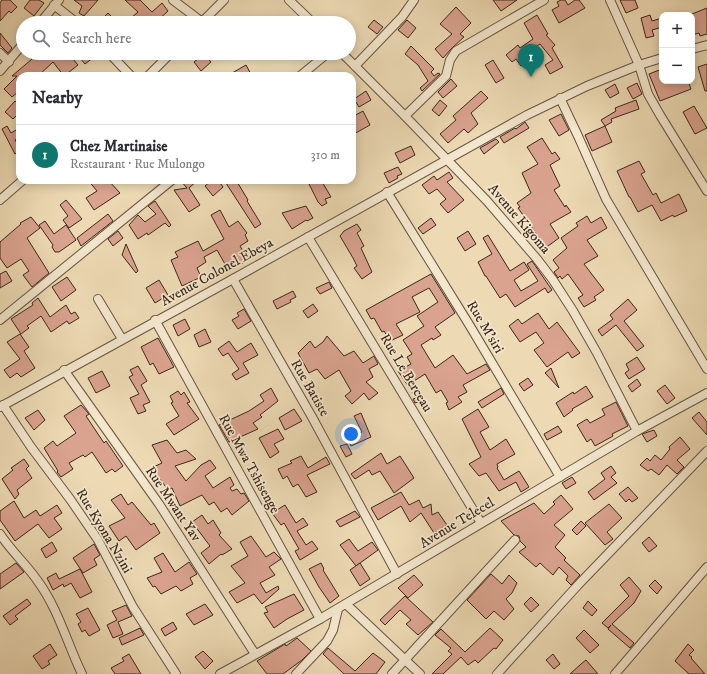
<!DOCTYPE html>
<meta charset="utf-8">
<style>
:root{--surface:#fff;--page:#f2f2f3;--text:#2b2b33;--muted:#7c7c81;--line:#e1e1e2;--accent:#0f766e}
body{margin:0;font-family:"IM FELL DW Pica",serif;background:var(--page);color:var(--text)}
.controls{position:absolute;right:12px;top:12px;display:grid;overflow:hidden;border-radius:8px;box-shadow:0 2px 10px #0003}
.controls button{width:36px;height:36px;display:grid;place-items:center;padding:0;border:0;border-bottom:1px solid var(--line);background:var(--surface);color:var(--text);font:20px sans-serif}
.you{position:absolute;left:351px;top:434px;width:14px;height:14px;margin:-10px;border:3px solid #fff;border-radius:50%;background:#1a73e8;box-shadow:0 0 0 6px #1a73e833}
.badge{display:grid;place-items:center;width:26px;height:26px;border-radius:50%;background:var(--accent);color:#fff;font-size:13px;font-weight:700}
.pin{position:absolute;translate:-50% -33px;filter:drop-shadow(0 1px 2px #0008)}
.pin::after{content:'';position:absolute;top:21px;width:14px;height:12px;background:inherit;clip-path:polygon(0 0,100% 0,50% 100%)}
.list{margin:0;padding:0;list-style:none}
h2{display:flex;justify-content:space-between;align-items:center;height:52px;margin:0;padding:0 16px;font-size:17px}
h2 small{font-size:13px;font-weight:400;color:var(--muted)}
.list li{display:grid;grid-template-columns:26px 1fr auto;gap:12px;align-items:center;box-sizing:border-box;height:60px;padding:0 16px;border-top:1px solid var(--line)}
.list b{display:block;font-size:15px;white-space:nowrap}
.list p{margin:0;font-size:13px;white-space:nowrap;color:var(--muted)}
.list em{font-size:13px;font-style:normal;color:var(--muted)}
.icon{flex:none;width:22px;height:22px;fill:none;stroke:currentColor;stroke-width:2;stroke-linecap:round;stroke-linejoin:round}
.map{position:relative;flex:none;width:707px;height:674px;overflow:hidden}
.search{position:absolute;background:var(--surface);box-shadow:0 2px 10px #0003;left:16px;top:16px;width:340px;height:44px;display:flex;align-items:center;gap:10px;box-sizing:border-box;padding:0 14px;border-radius:22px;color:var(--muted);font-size:15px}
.panel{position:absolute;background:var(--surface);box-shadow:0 2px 10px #0003;left:16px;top:72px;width:340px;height:112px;border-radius:12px}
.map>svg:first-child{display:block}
.building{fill:#daa38f;stroke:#3b2719}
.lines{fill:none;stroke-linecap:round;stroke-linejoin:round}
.minor-casing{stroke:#685440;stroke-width:10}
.minor{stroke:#f3e7ce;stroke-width:8}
.labels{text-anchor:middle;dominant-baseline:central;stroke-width:3.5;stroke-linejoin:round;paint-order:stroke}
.street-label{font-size:14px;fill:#3b2719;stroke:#f3e7ce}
</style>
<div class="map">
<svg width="707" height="674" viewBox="0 0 707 674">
<rect width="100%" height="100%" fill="#eddab4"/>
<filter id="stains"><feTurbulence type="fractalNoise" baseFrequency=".005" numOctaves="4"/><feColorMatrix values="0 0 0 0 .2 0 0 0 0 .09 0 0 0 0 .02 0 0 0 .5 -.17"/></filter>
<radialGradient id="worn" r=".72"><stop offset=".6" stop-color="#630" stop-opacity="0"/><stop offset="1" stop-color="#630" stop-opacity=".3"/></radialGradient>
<!-- building -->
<g class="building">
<polygon points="2,0 10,0 17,7 11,13 9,11 0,21 0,3"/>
<polygon points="30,0 39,0 44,3 34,16 24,8"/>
<polygon points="74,0 98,0 84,16 79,13 82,6"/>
<polygon points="125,0 140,0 152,12 162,3 168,11 155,23 150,23 145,18 139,23 125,23 138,12"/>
<polygon points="493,0 517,0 501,11"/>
<polygon points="561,0 565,0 568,5 575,0 579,0 585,8 559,23 552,10 559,6 557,2"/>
<polygon points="620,0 635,0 638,8 626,13"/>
<polygon points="456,7 471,23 460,34 464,37 452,48 443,58 435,49 452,34 440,24"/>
<polygon points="707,8 707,34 700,36 699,33 692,35 692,14"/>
<polygon points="108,13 118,23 98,23"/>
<polygon points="537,15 548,34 546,35 555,45 552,48 563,67 550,74 545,65 553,60 540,44 528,52 532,58 521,66 516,59 512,62 506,55 518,45 520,48 533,39 524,23"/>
<polygon points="650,15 652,21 662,18 662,27 652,30 654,36 646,38 641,18"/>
<polygon points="374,20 383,27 377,34 368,27"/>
<polygon points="407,20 416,28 408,38 398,30"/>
<polygon points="0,33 12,48 8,53 0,45"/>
<polygon points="411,46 434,69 431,72 434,76 438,73 440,74 422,91 420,88 428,81 418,65 405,54"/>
<polygon points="25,53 68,53 78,65 64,76 53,62 38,76 20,76 20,90 12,97 4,89 17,76 12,76 32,59"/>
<polygon points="86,53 99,53 85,64 80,58"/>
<polygon points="204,54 211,62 201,71 194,62"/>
<polygon points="493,60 504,78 496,83 485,65"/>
<polygon points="707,64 707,91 705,91 698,67"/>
<polygon points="246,65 252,76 227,76"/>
<polygon points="662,69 662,81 688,81 691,89 660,101 649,74"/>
<polygon points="451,79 457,86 443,98 438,92"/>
<polygon points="637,83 642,94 633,99 627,88"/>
<polygon points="615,84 619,93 610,98 605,90"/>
<polygon points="366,91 371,100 359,107 354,99"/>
<polygon points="481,91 488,98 471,113 478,124 468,133 464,129 448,143 440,134 456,120 453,116"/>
<polygon points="440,100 447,106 439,116 432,110"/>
<polygon points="636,100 639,109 611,119 612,122 605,126 601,120 616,111 615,108"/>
<polygon points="15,101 20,106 20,112 13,119 5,112"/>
<polygon points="694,106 707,128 695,134 683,112"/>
<polygon points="363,111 370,125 352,135 352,117"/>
<polygon points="561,114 569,130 559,136 549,120"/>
<polygon points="525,122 529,128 504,143 500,137 515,128 516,129"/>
<polygon points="7,126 11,133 16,130 20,137 15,140 20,148 20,150 15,154 2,129"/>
<polygon points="605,126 612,142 592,151 585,135"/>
<polygon points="542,138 552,154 555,152 560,159 550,165 560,186 554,190 565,207 566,205 571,212 550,224 559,238 544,249 540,244 542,242 518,208 520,207 517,203 531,193 522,173 538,164 527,147"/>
<polygon points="496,139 499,142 484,154 480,148"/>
<polygon points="411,146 415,155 400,163 395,153"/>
<polygon points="639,161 645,172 641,174 653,195 656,193 661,203 679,194 687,211 674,217 673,215 661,221 652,205 638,212 630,197 629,197 617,171"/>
<polygon points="398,167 402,174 397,176 398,178 389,183 384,173"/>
<polygon points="449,172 453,178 447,182 464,200 448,213 440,204 446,199 437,189 429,194 422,185 434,176 437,180"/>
<polygon points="88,180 108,180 120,193 94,210 86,198 97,191"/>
<polygon points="180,180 198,180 189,188 200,205 189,212 174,190 187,188"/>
<polygon points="212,180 218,180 223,187 213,196 205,186"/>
<polygon points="224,180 236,180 248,200 247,201 261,224 255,228"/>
<polygon points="321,180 331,197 325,199 327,203 322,206 318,202 309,184"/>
<polygon points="66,200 82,219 69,228 63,220 68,216 60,205"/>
<polygon points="155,201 171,225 169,227 165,223 148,235 147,233 138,239 129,225 138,215 145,222 156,214 148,206"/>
<polygon points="306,206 313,218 307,221 306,220 292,229 282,213"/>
<polygon points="220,210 229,227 238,221 247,233 245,235 248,241 240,246 248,260 229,271 217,250 204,257 206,262 197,268 201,277 182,286 171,260 178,257 175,252 198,241 203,251 224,239 211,215"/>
<polygon points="108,214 113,221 81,246 77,238"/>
<polygon points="587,216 591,223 601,217 607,228 587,240 598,256 584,264 604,290 594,297 596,300 584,307 578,298 583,295 568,274 562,279 560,276 558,278 554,272 559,268 553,260 567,248 561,238 578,226 576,223"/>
<polygon points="31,217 40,228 27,238 49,273 32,287 23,275 29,271 21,259 7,268 0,258 0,242 21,224 20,223"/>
<polygon points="431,218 436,225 423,234 418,228"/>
<polygon points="45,221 54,234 66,225 76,240 59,252 55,252 52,247 53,245 39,225"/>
<polygon points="357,224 361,230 357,233 364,246 361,248 372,272 362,279 354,268 357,266 353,258 340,236 344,231"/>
<polygon points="118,231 123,238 113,246 108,239"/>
<polygon points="468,231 476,244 465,251 457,238"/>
<polygon points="488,235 510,271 524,262 529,270 514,280 521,291 538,281 527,264 532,261 552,290 548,293 545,288 515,307 506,294 500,298 486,276 485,276 478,262 492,254 483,238"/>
<polygon points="126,244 138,271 136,273 122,255"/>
<polygon points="6,271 12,281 0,288 0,274"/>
<polygon points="431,274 455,313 435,327 441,335 433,340 432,338 421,345 435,368 453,355 467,374 486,364 490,370 463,385 467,392 458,397 462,402 449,410 446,403 448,402 441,390 436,393 425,374 414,381 425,400 419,404 418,402 415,403 413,399 416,398 398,371 411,364 407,357 412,354 403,340 424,326 417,316 438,302 429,288 412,297 420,312 396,324 403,335 390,341 384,331 382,332 374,318 371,319 366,310"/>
<polygon points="67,277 76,290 61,301 52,287"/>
<polygon points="159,280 168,295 155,303 146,288"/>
<polygon points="329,282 332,288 320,294 316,288"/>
<polygon points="293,291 296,297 290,300 291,302 277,309 273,301"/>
<polygon points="38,298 50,317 66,305 71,314 75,312 79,318 69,324 67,321 51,332 41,316 27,326 29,328 21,334 11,319 33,305 32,303"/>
<polygon points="628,299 637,310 624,321 644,346 637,351 616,325 602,336 598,330 613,319 610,315"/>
<polygon points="313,304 318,311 308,318 303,311"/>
<polygon points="244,309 251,321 238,329 232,320 239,316 237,313"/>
<polygon points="538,313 549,329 557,322 580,353 572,358 568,352 547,367 534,350 544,343 536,332 520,342 509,326 518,319 522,324"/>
<polygon points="185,319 190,329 178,336 173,325"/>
<polygon points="205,329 211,342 199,347 194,335"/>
<polygon points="20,334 29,347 24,351 35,368 21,377 17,373 10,378 4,370 20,359 7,342"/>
<polygon points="327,336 344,356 354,351 363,363 374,356 378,364 369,369 373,377 366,382 378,393 369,400 364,393 352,404 345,396 351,391 339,370 325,379 317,369 309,373 298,353 310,341 315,348 323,342"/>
<polygon points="158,338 174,367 159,374 153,363 150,365 141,347"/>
<polygon points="229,341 237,352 251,343 258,355 243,363 249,373 236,380 232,374 239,369 228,353 223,356 218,349"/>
<polygon points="637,357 645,369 629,379 625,373 629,370 626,364"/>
<polygon points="138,366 147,381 141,385 150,402 143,405 146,411 138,414 130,398 139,394 129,377 133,375 130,370"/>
<polygon points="551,368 559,388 545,373"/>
<polygon points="102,371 110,386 96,393 88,378"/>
<polygon points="528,378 533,385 524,391 519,384"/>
<polygon points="637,379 641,385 632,392 628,386"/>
<polygon points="665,385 675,398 667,404 657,391"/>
<polygon points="586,386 593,397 572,409 573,410 564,417 556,403 573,392 574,394"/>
<polygon points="271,388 278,401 260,415 262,417 253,423 258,429 229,442 219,425 249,411 264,401 260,395"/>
<polygon points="501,388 504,394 482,408 478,402"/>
<polygon points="178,391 181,395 184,392 190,402 187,403 199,419 174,435 166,424 179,416 171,403 173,402 170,396"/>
<polygon points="616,402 628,426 612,434 613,436 595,446 591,439 587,442 577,425 587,419 590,423 605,415 602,409"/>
<polygon points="81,405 89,414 86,416 104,443 106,441 123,466 115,472 112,469 106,473 92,452 85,457 83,455 69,463 73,469 61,477 57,472 58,471 44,448 53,441 57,446 76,433 64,416"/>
<polygon points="294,409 302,421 285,430 279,418"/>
<polygon points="478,409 489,427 480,432 490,450 506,439 515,454 497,464 498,467 497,468 504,480 519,471 529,487 521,492 516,482 499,491 486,473 479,476 469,464 481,457 462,419"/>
<polygon points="38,410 45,420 34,430 25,418"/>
<polygon points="699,412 707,422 707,435 692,418"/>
<polygon points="361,413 371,437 351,446 348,439 362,432 354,416"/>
<polygon points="558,426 562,432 547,440 544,434"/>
<polygon points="278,429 284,439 274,444 279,452 270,458 259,438"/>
<polygon points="654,430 657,436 647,442 642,434"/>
<polygon points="680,437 690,449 677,460 684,467 677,474 667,465 659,475 651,469 648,471 640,465 647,458 650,461 655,455 661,460 670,449 669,447"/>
<polygon points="167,440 177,453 186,450 196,459 175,466 186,481 201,465 210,460 216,468 205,476 213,488 230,477 234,485 230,488 232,491 237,489 241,494 244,493 249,501 232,515 227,508 221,512 214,502 209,505 202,495 180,506 172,488 168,490 160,479 157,481 149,469 162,463 152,445"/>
<polygon points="347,444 352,454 346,457 340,446"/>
<polygon points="381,453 387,464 400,456 414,478 394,493 380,471 372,475 369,470 355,479 351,474"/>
<polygon points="301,456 308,468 326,457 330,464 307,475 317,492 306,497 298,484 293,487 287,476 283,479 278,469 292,463 290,461"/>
<polygon points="24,459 29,466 26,469 32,478 17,490 19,494 15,499 2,479 13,470 11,468"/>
<polygon points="611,466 616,473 611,477 617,483 594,500 588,492 605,479 601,473"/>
<polygon points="572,477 576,483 566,489 562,483"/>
<polygon points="628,487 638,498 632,502 629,499 626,502 619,494"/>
<polygon points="401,492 409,505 419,500 423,508 431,504 432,515 438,512 447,525 434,533 421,513 410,522 401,506 378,520 371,508"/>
<polygon points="121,494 128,505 132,502 151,525 154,523 160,533 136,550 126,536 119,541 109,526 125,518 111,500"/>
<polygon points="561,495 573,509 554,525 565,535 555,547 566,558 564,560 580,575 571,585 566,580 568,576 559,567 553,575 540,563 536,567 519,552 526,547 520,541 519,536 514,535 501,521 534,503 544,514 555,504 553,502"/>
<polygon points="14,501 24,518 36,510 40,516 57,505 62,513 54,518 62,529 49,538 38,524 15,541 0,520 0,511"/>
<polygon points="609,504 622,518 607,532 613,539 605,545 585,523"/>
<polygon points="285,505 296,523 303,518 308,525 297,531 306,545 312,541 318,549 300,560 295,551 299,549 284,523 281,525 272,513"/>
<polygon points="355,511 360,517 340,527 336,521"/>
<polygon points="202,515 208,524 213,520 221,533 219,535 232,549 222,555 221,554 209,564 201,553 210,546 192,522"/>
<polygon points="581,521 586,526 577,535 572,530"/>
<polygon points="251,536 266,557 274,552 281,559 269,567 275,575 260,583 266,593 278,586 279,589 262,604 254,594 237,603 229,592 245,583 231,566 248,556 240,542"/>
<polygon points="649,537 657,546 649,552 642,543"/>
<polygon points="349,539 358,551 372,542 378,550 356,566 340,545"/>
<polygon points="52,542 57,551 46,558 41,549"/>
<polygon points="94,544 100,555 94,559 97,565 83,573 73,558"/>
<polygon points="163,553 175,572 189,562 197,574 190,578 193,584 181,591 176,586 161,594 155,586 153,587 147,578 162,572 154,558"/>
<polygon points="16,563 24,572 0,589 0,574"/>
<polygon points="321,563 324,569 323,570 339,596 330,603 319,587 309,569"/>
<polygon points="360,563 370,579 360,586 350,570"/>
<polygon points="80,569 92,592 80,598 71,583 64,587 63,584 53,590 47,578 56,573 59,579"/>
<polygon points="491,574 502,584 509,575 517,583 512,593 506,599 514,609 504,620 494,611 486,619 467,600"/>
<polygon points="414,575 423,585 408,598 398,588"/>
<polygon points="629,577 641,591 634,603 612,624 634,643 630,648 608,629 611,625 608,628 602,623 629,596 620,585"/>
<polygon points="655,580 662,587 657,594 649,586"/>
<polygon points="294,594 304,610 287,619 274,628 264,613 268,612 265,607"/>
<polygon points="405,596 433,622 418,635 406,624 411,620 400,610 385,625 380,620"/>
<polygon points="531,597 539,605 531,612 524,604"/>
<polygon points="27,599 31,604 15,616 18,619 10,625 3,616"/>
<polygon points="588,601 597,610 592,616 583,608"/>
<polygon points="205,604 213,615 194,625 186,614"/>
<polygon points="126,605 132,616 118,622 123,634 113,638 107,625 117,620 112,611"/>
<polygon points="88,608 100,630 89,636 85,630 82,632 78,624 81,622 76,614"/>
<polygon points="173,622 177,629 165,636 161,629"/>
<polygon points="140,628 144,635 122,645 119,638"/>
<polygon points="490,628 503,640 496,649 494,648 478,663 475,660 468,665 461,657 443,674 432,674 452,654 448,651 451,648 435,635 441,629 465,652"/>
<polygon points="584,630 599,645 590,653 576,638"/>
<polygon points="297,638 311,651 302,660 283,674 267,674 257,661 285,644 286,646"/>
<polygon points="50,644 57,655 48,661 50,664 42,669 33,656"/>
<polygon points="688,644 694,650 689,655 692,657 691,658 705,674 689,674 675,661"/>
<polygon points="328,648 355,671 373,653 385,662 376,674 344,674 323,654"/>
<polygon points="203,651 213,661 205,669 195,657"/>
<polygon points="129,654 141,674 115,674 111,668 124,661 122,658"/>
<polygon points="553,654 560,664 554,669 546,660"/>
<polygon points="586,660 598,674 570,674 581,664"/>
</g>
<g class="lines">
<defs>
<g id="minor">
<polyline points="173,0 202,22"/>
<polyline points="289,0 313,23"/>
<polyline points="610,0 639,65 648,94 660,115 707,191"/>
<polyline points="54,5 77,23"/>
<polyline points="40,23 59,0"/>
<polyline points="201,23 224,0"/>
<polyline points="692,49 707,45"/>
<polyline points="0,53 9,62"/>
<polyline points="109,53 131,76"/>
<polyline points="342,53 405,116 487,201 537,259 553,280 573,311 597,353 637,431"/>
<polyline points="355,66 402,17 414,0"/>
<polyline points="0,71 23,44"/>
<polyline points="148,76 171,53"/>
<polyline points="300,76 328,53"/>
<polyline points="560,98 578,136 606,199 707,369"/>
<polyline points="405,116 446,76 450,60 456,51 544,0"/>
<polyline points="387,192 470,326 560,477"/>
<polyline points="0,200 23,180"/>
<polyline points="308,237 481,523"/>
<polyline points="233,279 312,417 397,574"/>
<polyline points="98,299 122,339"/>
<polyline points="0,320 172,180"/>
<polyline points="155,320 320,619"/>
<polyline points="64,370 159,504 255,654"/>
<polyline points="3,405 31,447 70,499 98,540 133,607 176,674"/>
<polyline points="0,407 233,279 527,115 587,86 639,65 662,58"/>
<path d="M0,534C11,551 26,564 37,580C58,608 67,643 82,674"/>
<polyline points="346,604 420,674"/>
<polyline points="220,674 320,619 637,431 707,393"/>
<polyline points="296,674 327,641 333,630 338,609"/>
<polyline points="392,674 515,540"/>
<polyline points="497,674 578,585 707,451"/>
<polyline points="615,674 707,567"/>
</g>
</defs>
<!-- minor casing -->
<use href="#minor" class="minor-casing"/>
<!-- minor -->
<use href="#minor" class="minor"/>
</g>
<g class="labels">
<!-- street labels -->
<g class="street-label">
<text transform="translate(519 219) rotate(49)">Avenue Kigoma</text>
<text transform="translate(217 272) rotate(-29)">Avenue Colonel Ebeya</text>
<text transform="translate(485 327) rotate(59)">Rue M'siri</text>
<text transform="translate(406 373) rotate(59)">Rue Le Berceau</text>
<text transform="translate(310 388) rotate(60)">Rue Batiste</text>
<text transform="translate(249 464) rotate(61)">Rue Mwa Tshisenge</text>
<text transform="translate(173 504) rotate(56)">Rue Mwant Yav</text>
<text transform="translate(457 523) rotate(-31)">Avenue Telecel</text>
<text transform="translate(104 531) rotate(59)">Rue Kyona Nzini</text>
</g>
</g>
<rect width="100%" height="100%" filter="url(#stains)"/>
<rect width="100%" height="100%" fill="url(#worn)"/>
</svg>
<div class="controls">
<button>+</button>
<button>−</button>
</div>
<div class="you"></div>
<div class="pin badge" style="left:531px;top:77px">1</div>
<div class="search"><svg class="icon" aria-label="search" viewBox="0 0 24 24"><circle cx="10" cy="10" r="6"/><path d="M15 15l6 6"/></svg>Search here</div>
<section class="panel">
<h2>Nearby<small></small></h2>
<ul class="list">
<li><span class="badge">1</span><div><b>Chez Martinaise</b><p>Restaurant · Rue Mulongo</p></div><em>310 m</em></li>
</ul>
</section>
</div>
